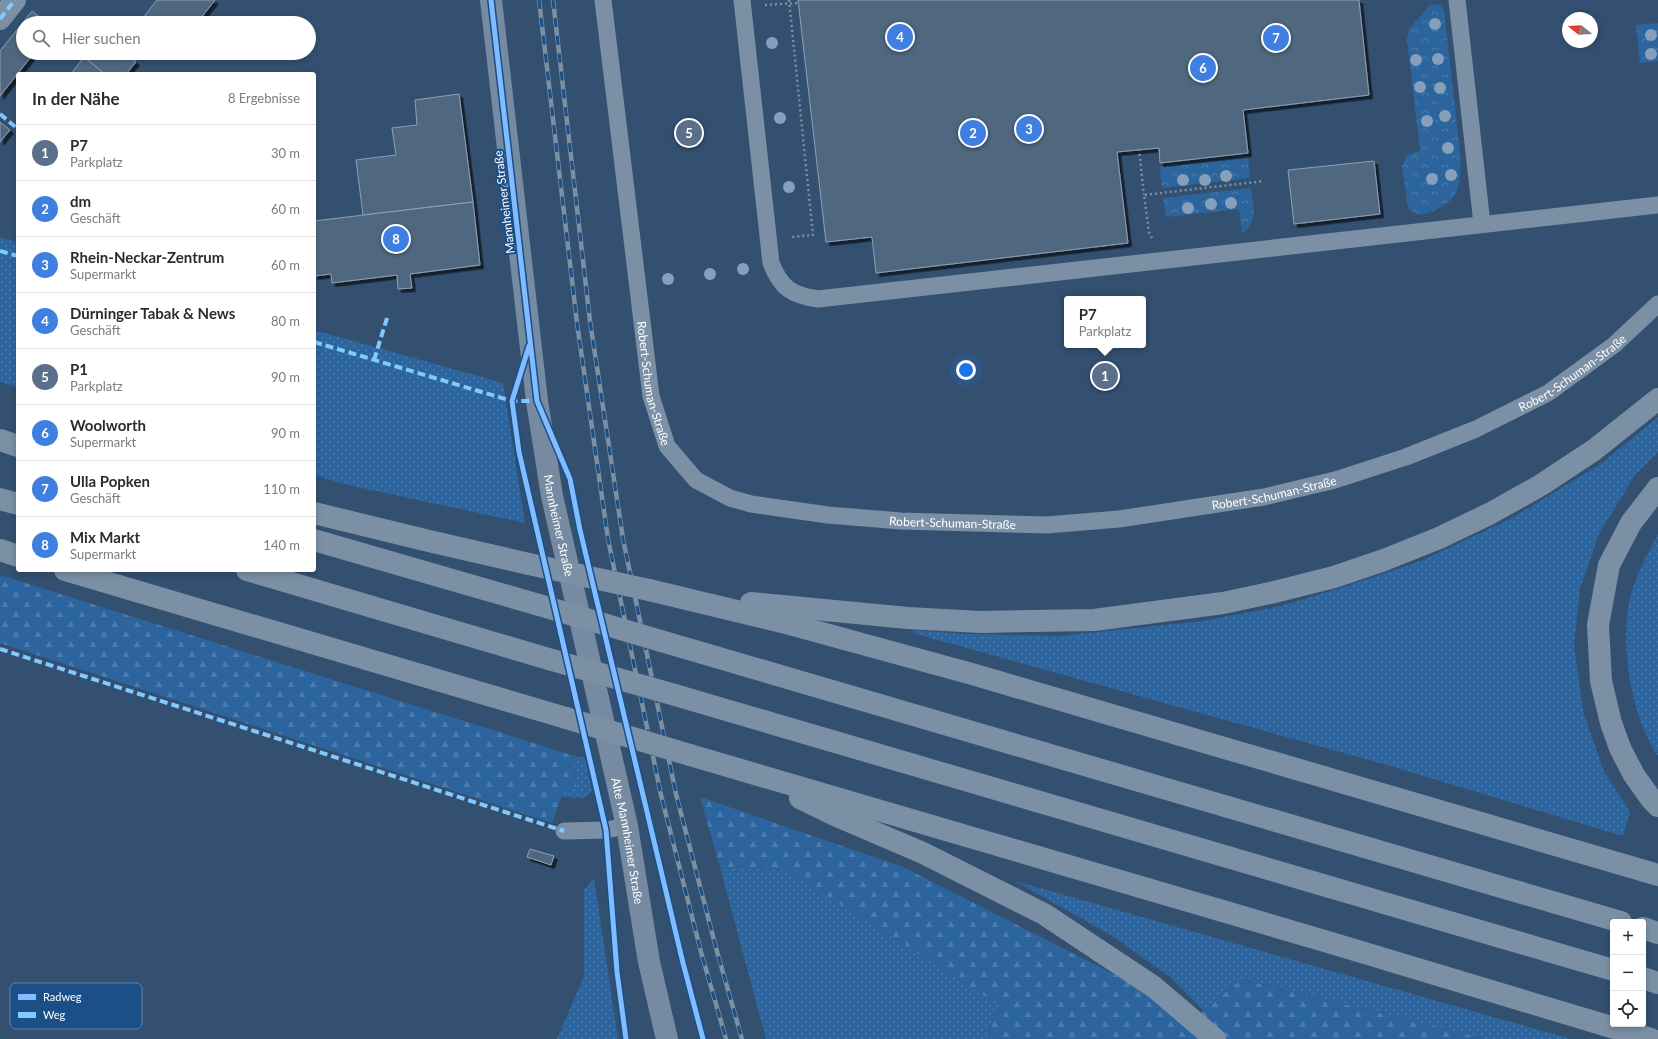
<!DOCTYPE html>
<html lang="de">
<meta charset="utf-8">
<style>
:root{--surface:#fff;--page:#f2f2f3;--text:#2b2b33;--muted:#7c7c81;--line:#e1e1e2;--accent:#0b8043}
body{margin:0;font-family:Lato,sans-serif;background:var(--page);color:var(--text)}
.controls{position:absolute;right:12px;bottom:12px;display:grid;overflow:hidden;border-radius:4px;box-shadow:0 2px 6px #0003}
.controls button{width:36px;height:36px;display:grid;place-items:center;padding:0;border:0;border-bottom:1px solid var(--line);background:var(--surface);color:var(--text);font:20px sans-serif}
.compass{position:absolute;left:1562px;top:12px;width:36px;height:36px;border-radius:50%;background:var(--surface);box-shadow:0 2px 6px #0003;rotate:288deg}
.you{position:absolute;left:966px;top:370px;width:14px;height:14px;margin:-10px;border:3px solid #fff;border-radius:50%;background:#1a73e8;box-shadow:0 0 0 6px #1a73e833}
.badge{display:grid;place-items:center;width:26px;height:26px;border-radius:50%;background:var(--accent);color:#fff;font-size:13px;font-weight:700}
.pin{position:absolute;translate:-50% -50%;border:2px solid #fff;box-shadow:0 1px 4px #0006}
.popup{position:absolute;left:1064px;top:296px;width:82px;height:52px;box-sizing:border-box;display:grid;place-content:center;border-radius:4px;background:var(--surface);filter:drop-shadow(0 1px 3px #0005);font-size:13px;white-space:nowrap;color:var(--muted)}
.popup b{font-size:15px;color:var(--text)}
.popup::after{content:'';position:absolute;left:50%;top:100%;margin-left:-8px;border:8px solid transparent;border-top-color:var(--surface)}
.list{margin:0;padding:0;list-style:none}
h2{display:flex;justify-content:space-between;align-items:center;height:52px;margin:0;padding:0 16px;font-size:17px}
h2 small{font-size:13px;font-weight:400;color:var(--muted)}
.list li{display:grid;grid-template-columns:26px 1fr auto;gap:12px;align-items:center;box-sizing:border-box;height:56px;padding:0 16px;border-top:1px solid var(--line)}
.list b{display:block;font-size:15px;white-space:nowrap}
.list p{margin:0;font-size:13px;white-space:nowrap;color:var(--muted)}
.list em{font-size:13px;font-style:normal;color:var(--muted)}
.icon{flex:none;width:22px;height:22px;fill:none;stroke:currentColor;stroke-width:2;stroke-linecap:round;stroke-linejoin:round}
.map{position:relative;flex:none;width:1658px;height:1039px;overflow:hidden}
.search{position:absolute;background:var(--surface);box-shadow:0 2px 6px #0003;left:16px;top:16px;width:300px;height:44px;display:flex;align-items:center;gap:10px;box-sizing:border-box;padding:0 14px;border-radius:22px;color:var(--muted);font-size:15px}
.panel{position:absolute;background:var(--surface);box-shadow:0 2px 6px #0003;left:16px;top:72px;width:300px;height:500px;border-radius:4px}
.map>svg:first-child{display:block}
.grass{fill:url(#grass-dots)}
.forest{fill:url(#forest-firs)}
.park{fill:url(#park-crowns)}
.building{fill:#506780;stroke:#8fa0b3;filter:url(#shadow)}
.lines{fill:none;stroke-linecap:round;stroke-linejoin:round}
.path{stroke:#7b8fa5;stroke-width:2.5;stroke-dasharray:2 3;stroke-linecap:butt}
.service{stroke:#7b8fa5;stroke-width:17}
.minor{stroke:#7b8fa5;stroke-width:22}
.secondary{stroke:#768aa1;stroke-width:22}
.motorway{stroke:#7b90a4;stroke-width:22}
.rail-casing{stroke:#7b90a4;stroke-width:4.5}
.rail{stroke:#1b4f88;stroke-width:3;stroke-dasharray:9;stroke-linecap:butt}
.motorway-bridge{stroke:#7b90a4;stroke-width:22}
.quiet{stroke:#80caff;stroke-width:4;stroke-dasharray:8 4;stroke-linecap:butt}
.cycleway-casing{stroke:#1b4f88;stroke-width:8}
.cycleway{stroke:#80bcff;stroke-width:5}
.tree{fill:#86a0bb}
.labels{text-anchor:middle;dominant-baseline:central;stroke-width:4;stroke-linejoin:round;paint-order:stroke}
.street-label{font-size:12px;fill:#fff;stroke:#1b4f88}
.key{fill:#1b4f88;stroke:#5f84ac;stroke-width:1}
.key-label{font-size:11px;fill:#fff}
</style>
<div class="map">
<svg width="1658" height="1039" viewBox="0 0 1658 1039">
<defs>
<pattern id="grass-dots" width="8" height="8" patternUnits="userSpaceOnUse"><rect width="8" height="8" fill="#2c649e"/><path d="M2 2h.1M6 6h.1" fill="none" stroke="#4c7bad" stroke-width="1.8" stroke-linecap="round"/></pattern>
<pattern id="forest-firs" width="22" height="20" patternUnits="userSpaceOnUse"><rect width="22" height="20" fill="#2c649e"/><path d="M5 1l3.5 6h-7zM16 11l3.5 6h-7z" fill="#4c7bad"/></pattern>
<pattern id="park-crowns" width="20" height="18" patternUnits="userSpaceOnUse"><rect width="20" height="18" fill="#2c649e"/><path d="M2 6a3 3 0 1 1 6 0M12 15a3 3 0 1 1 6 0" fill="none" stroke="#4c7bad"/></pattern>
<filter id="shadow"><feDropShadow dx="3.5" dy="3.5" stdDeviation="0" flood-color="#0009"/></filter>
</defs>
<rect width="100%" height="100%" fill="#345070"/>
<!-- grass -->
<g class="grass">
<polygon points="0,237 18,242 18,388 0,382"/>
<polygon points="314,330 503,383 525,523 348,485 314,475"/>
<polygon points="1658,417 1658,452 1635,475 1599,534 1580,588 1574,645 1583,711 1604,772 1630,812 1623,836 1387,765 913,633 913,630 966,634 1059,636 1203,621 1281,606 1350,585 1423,560 1512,518 1602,463"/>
<path d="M1658,534V756C1631,717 1619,644 1630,598C1636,575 1647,554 1658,534Z"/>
<polygon points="575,756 585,758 592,791 584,798 561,797 576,786"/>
<polygon points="720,867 786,870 999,1005 985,1039 766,1039"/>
<polygon points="594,878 618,1039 557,1039 584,976 584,890"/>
<polygon points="1015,881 1571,1039 1486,1039 1243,979 1203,1010 1170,977 1111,935"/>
</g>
<!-- forest -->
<g class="forest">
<polygon points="0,575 575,756 576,786 561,797 552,823 0,643"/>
<polygon points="700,797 903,867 1196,1016 1242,979 1486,1039 985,1039 999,1005 786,870 720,867"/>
</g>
<!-- park -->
<g class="park">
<path d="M1435,4L1441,6L1444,11L1461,161C1460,172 1460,185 1455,195C1450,204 1426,217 1416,214C1413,213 1411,210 1408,208L1402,167L1407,155L1420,151L1407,39L1409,29L1430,5Z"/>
<polygon points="1658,23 1658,61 1640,63 1636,25"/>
<polygon points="1248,158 1250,178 1162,188 1160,167"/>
<path d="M1251,188C1253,205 1259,223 1242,234L1239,209L1166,217L1163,198Z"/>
</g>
<!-- building -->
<g class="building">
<polygon points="157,0 215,0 197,23 139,23"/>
<polygon points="798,0 1359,0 1369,95 1243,110 1248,153 1160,163 1159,148 1117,152 1128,243 876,273 872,237 826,242"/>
<polygon points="32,11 47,23 23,23 23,53 34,53 0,96 0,51"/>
<polygon points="87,53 126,53 136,62 126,74 105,74 84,57"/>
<polygon points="84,57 105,74 71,74"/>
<polygon points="459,94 473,202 363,215 356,160 396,155 392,128 417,125 415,100"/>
<polygon points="0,122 10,130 0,142"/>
<polygon points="1374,161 1380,214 1294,224 1288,170"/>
<polygon points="473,202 480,265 410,274 412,288 398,289 397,275 332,283 331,274 314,276 314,221"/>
<polygon points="530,849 554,856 551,865 527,857"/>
</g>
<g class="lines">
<!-- path -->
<g class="path">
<polyline points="789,0 813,235 791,237"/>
<polyline points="765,5 799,3"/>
<polyline points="1139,149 1144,195"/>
<polyline points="1152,238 1149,232 1144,195 1264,181"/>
</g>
<!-- service -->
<g class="service">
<path id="s1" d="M603,0L651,396L667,446L696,480L730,498L751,504L828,515L901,521L1047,525L1119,519L1264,497L1335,480L1406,457L1476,429L1548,393L1614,345L1658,304"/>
<path d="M742,0L771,263C781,288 791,295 818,299L1658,205"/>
<polyline points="1457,0 1482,224"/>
<polyline points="564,831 606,830 627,826"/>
</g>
<!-- minor -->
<polyline class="minor" points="0,19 15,0"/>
<!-- secondary -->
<path class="secondary" id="s2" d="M491,0L537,401L552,496L627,826L649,962L667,1039"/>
<!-- motorway -->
<g class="motorway">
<polyline points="0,440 18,446"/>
<polyline points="1658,488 1631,523 1609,565 1598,625 1601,681 1611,723 1620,748 1634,775 1651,799 1658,806"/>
<polyline points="0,499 18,504"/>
<polyline points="314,513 429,541 529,564"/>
<polyline points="314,540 539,605"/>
<polyline points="0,550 18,556"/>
<polyline points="65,570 566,718"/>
<polyline points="247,570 552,660"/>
<polyline points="649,590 782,622 972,674 1658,875"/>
<polyline points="751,603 908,618 980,622 1094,620 1223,603 1270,593 1334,577 1384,560 1439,538 1491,513 1541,485 1594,450 1658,399"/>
<polyline points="661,641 1621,922"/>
<polyline points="675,695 1613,970"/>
<polyline points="690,755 1328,942 1651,1039"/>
<polyline points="800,798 839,817 923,853 1044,914 1154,987 1215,1039"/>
<polyline points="1643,928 1658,933"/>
<polyline points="1643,978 1658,983"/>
</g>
<defs>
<g id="rail">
<polyline points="539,0 577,323 608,539 661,795 701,952 726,1039"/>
<polyline points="553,0 590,321 623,539 676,794 716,948 742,1039"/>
</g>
</defs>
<!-- rail casing -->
<use href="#rail" class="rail-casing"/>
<!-- rail -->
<use href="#rail" class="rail"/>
<!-- motorway-bridge -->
<g class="motorway-bridge">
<polyline points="529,564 649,590"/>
<polyline points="539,605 661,641"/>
<polyline points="552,660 675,695"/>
<polyline points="566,718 690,755"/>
</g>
<!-- quiet -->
<g class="quiet">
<polyline points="0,19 15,0"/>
<polyline points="0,114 18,129"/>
<polyline points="0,251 18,256"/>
<polyline points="314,342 512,401 537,401"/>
<polyline points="374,360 388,315"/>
<polyline points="0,649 564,831"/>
</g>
<defs>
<g id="cycleway">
<polyline points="491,0 537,401 570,479 580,530 682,959 703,1039"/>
<polyline points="529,346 512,401 519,452 606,830 617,972 626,1039"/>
</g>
</defs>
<!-- cycleway casing -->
<use href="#cycleway" class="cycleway-casing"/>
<!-- cycleway -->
<use href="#cycleway" class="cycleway"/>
</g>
<!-- trees -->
<g class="tree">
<circle cx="1435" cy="24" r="6"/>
<circle cx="1651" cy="35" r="6"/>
<circle cx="772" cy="43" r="6"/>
<circle cx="1651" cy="54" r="6"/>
<circle cx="1438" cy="59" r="6"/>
<circle cx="1416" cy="60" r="6"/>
<circle cx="1420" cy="87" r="6"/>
<circle cx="1440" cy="88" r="6"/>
<circle cx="1445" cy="116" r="6"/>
<circle cx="780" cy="118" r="6"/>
<circle cx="1427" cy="121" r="6"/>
<circle cx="1448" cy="148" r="6"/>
<circle cx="1451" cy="175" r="6"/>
<circle cx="1226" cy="176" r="6"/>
<circle cx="1432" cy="179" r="6"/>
<circle cx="1183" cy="180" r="6"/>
<circle cx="1205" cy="180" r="6"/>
<circle cx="789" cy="187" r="6"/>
<circle cx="1231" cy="203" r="6"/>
<circle cx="1211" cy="204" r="6"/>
<circle cx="1188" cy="208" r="6"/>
<circle cx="743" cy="269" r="6"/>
<circle cx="710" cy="274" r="6"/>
<circle cx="668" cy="279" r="6"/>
</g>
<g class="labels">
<!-- street labels -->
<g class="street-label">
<text transform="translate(504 202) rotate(-97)">Mannheimer Straße</text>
<text stroke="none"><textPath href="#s1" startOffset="1407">Robert-Schuman-Straße</textPath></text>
<text stroke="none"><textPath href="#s1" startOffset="387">Robert-Schuman-Straße</textPath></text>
<text stroke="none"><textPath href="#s1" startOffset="1083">Robert-Schuman-Straße</textPath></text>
<text stroke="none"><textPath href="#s1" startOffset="759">Robert-Schuman-Straße</textPath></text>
<text stroke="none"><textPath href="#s2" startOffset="530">Mannheimer Straße</textPath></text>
<text stroke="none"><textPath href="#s2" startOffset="853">Alte Mannheimer Straße</textPath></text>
</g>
</g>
<!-- legend -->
<rect x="10" y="983" width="132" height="46" rx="6" class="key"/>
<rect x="18" y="994" width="18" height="6" fill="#80bcff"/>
<rect x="18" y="1012" width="18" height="6" fill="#80caff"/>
<g class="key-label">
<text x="43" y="1001">Radweg</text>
<text x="43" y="1019">Weg</text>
</g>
</svg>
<div class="controls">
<button>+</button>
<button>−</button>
<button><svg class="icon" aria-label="locate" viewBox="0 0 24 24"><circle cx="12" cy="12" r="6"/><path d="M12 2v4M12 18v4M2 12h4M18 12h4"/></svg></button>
</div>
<svg class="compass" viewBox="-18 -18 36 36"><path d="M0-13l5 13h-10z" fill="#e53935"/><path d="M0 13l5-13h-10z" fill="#7c7c81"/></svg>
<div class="you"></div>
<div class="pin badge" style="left:1105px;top:376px;background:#5c6f8a">1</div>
<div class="popup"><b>P7</b>Parkplatz</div>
<div class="pin badge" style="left:973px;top:133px;background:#3f7fe0">2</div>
<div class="pin badge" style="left:1029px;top:129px;background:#3f7fe0">3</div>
<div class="pin badge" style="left:900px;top:37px;background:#3f7fe0">4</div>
<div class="pin badge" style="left:689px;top:133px;background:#5c6f8a">5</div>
<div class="pin badge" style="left:1203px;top:68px;background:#3f7fe0">6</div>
<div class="pin badge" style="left:1276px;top:38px;background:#3f7fe0">7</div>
<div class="pin badge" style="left:396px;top:239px;background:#3f7fe0">8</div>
<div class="search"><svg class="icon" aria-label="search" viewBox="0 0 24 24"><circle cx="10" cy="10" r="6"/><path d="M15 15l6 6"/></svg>Hier suchen</div>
<section class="panel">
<h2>In der Nähe<small>8 Ergebnisse</small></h2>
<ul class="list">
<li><span class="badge" style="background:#5c6f8a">1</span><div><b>P7</b><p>Parkplatz</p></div><em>30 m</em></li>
<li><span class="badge" style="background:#3f7fe0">2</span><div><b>dm</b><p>Geschäft</p></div><em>60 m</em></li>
<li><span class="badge" style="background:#3f7fe0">3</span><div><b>Rhein-Neckar-Zentrum</b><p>Supermarkt</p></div><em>60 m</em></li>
<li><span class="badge" style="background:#3f7fe0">4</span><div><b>Dürninger Tabak &amp; News</b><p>Geschäft</p></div><em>80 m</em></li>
<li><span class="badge" style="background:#5c6f8a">5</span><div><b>P1</b><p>Parkplatz</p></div><em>90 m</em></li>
<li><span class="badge" style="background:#3f7fe0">6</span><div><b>Woolworth</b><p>Supermarkt</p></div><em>90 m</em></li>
<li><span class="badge" style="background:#3f7fe0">7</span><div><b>Ulla Popken</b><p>Geschäft</p></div><em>110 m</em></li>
<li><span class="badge" style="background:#3f7fe0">8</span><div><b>Mix Markt</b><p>Supermarkt</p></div><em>140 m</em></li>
</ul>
</section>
</div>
